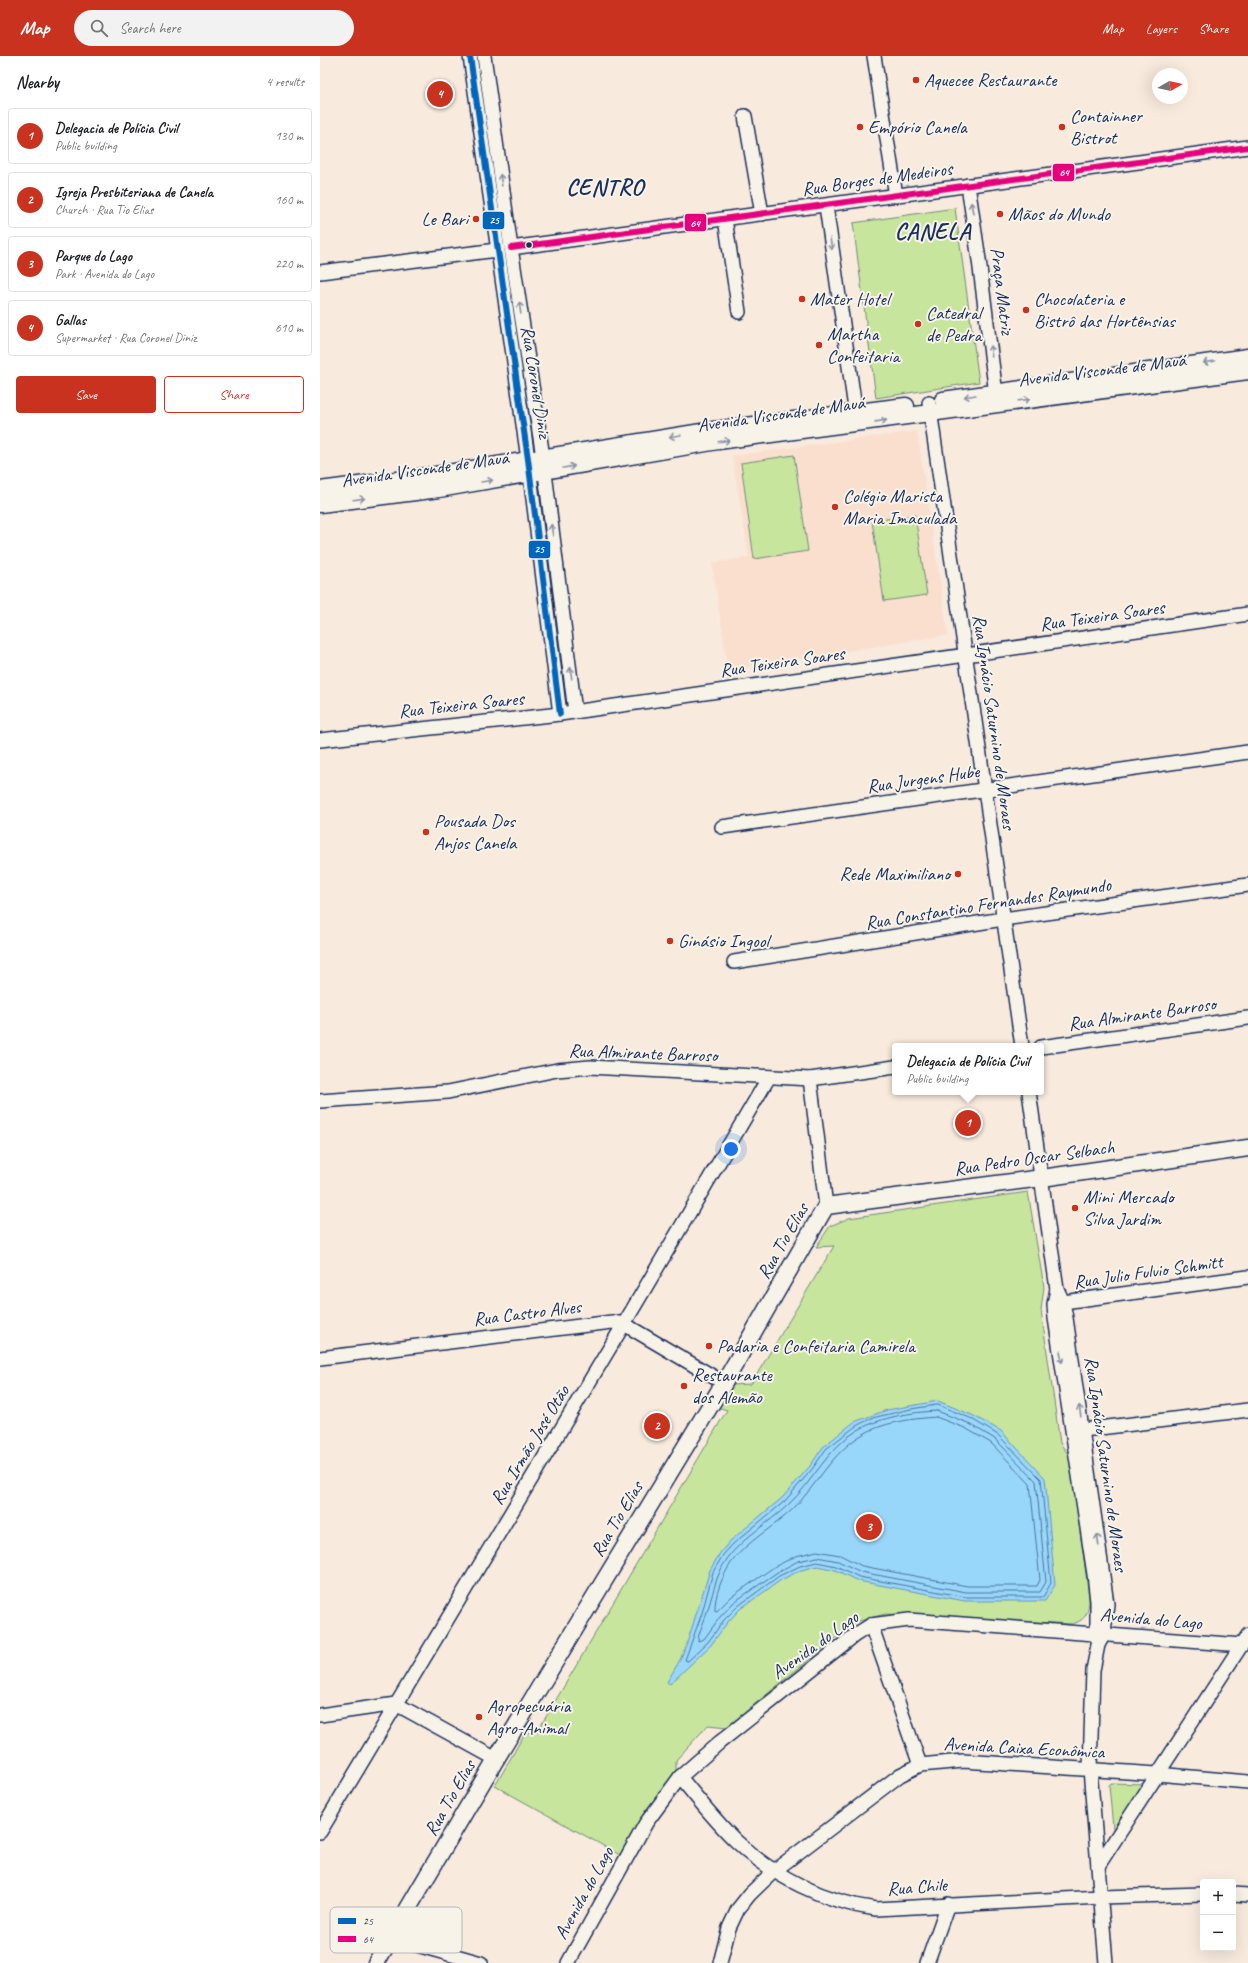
<!DOCTYPE html>
<meta charset="utf-8">
<style>
:root{--surface:#fff;--page:#f2f2f2;--text:#202124;--muted:#757577;--line:#e0e0e0;--accent:#c8321e}
body{margin:0;font-family:Caveat,sans-serif;background:var(--page);color:var(--text)}
.controls{position:absolute;right:12px;bottom:12px;display:grid;overflow:hidden;border-radius:4px;box-shadow:0 4px 16px #0002}
.controls button{width:36px;height:36px;display:grid;place-items:center;padding:0;border:0;border-bottom:1px solid var(--line);background:var(--surface);color:var(--text);font:20px sans-serif}
.compass{position:absolute;left:832px;top:12px;width:36px;height:36px;border-radius:50%;background:var(--surface);box-shadow:0 4px 16px #0002;rotate:81deg}
.you{position:absolute;left:411px;top:1093px;width:14px;height:14px;margin:-10px;border:3px solid #fff;border-radius:50%;background:#1a73e8;box-shadow:0 0 0 6px #1a73e833}
.badge{display:grid;place-items:center;width:26px;height:26px;border-radius:50%;background:var(--accent);color:#fff;font-size:13px;font-weight:700}
.pin{position:absolute;translate:-50% -50%;border:2px solid #fff;box-shadow:0 1px 4px #0006}
.popup{position:absolute;left:572px;top:987px;width:152px;height:52px;box-sizing:border-box;display:grid;place-content:center;border-radius:4px;background:var(--surface);filter:drop-shadow(0 1px 3px #0005);font-size:13px;white-space:nowrap;color:var(--muted)}
.popup b{font-size:15px;color:var(--text)}
.popup::after{content:'';position:absolute;left:50%;top:100%;margin-left:-8px;border:8px solid transparent;border-top-color:var(--surface)}
.list{margin:0;padding:0;list-style:none}
h2{display:flex;justify-content:space-between;align-items:center;height:52px;margin:0;padding:0 16px;font-size:17px}
h2 small{font-size:13px;font-weight:400;color:var(--muted)}
.list li{display:grid;grid-template-columns:26px 1fr auto;gap:12px;align-items:center;box-sizing:border-box;height:56px;margin:0 8px 8px;padding:0 8px;border:1px solid var(--line);border-radius:4px}
.list b{display:block;font-size:15px;white-space:nowrap}
.list p{margin:0;font-size:13px;white-space:nowrap;color:var(--muted)}
.list em{font-size:13px;font-style:normal;color:var(--muted)}
.actions{display:flex;gap:8px;padding:12px 16px}
.actions a{flex:1;padding:9px 0;border:1px solid var(--accent);border-radius:4px;text-align:center;font-size:14px;color:var(--accent)}
.actions .main{background:var(--accent);color:#fff}
.icon{flex:none;width:22px;height:22px;fill:none;stroke:currentColor;stroke-width:2;stroke-linecap:round;stroke-linejoin:round}
.map{position:relative;flex:none;width:928px;height:1907px;overflow:hidden}
header{display:flex;align-items:center;gap:24px;box-sizing:border-box;height:56px;padding:0 20px;background:var(--accent);color:#fff}
header strong{font-size:19px}
nav{display:flex;gap:22px;margin-inline-start:auto;font-size:14px}
.search{width:280px;height:36px;background:var(--page);display:flex;align-items:center;gap:10px;box-sizing:border-box;padding:0 14px;border-radius:22px;color:var(--muted);font-size:15px}
main{display:flex}
aside{flex:1;background:var(--surface)}
.map>svg:first-child{display:block}
.built{fill:#fadfcf}
.green{fill:#c7e59c;stroke:#718a7d}
.water{fill:#99d7fa;stroke:#6794bc}
.lines{fill:none;stroke-linecap:round;stroke-linejoin:round}
.shore{stroke:#4d729c;stroke-width:1}
.minor-casing{stroke:#1b2f5e;stroke-width:16}
.major-casing{stroke:#1b2f5e;stroke-width:19}
.minor{stroke:#f7f3e8;stroke-width:13}
.major{stroke:#f7f3e8;stroke-width:16}
.bus-1-casing{stroke:#f7f3e8;stroke-width:9}
.bus-2-casing{stroke:#f7f3e8;stroke-width:9}
.bus-1{stroke:#0065bd;stroke-width:6}
.bus-2{stroke:#e5007d;stroke-width:6}
.oneway{stroke:#8991a3}
.poi-dot{fill:#c8321e;stroke:#f7f3e8;stroke-width:1.5}
.bus-dot{fill:#1b2f5e;stroke:#f7f3e8;stroke-width:1.5}
.labels{text-anchor:middle;dominant-baseline:central;stroke-width:4;stroke-linejoin:round;paint-order:stroke}
.poi-label{font-size:19px;fill:#1b2f5e;stroke:#f7f3e8;text-anchor:start}
.street-label{font-size:19px;fill:#1b2f5e;stroke:#f7f3e8}
.district-label{font-size:23px;font-weight:bold;letter-spacing:1px;fill:#1b2f5e;stroke:#f7f3e8}
.key{fill:#f7f3e8;stroke:#b5b8bf;stroke-width:1}
.key-label{font-size:11px;fill:#1b2f5e}
.line-badge{stroke:#f7f3e8;stroke-width:1.5}
.badge-label{font-size:11px;text-anchor:middle;font-weight:bold;fill:#fff}
</style>
<header>
<strong>Map</strong>
<div class="search"><svg class="icon" aria-label="search" viewBox="0 0 24 24"><circle cx="10" cy="10" r="6"/><path d="M15 15l6 6"/></svg>Search here</div>
<nav><a>Map</a><a>Layers</a><a>Share</a></nav>
</header>
<main>
<aside>
<h2>Nearby<small>4 results</small></h2>
<ul class="list">
<li><span class="badge">1</span><div><b>Delegacia de Polícia Civil</b><p>Public building</p></div><em>130 m</em></li>
<li><span class="badge">2</span><div><b>Igreja Presbiteriana de Canela</b><p>Church · Rua Tio Elias</p></div><em>160 m</em></li>
<li><span class="badge">3</span><div><b>Parque do Lago</b><p>Park · Avenida do Lago</p></div><em>220 m</em></li>
<li><span class="badge">4</span><div><b>Gallas</b><p>Supermarket · Rua Coronel Diniz</p></div><em>610 m</em></li>
</ul>
<div class="actions"><a class="main">Save</a><a>Share</a></div>
</aside>
<div class="map">
<svg width="928" height="1907" viewBox="0 0 928 1907">
<rect width="100%" height="100%" fill="#f8eadd"/>
<filter id="ink" filterUnits="userSpaceOnUse"><feTurbulence type="fractalNoise" baseFrequency=".025" numOctaves="2"/><feDisplacementMap in="SourceGraphic" scale="8" xChannelSelector="R" yChannelSelector="G"/><feConvolveMatrix kernelMatrix="1 2 1 2 8 2 1 2 1" color-interpolation-filters="sRGB"/></filter>
<g filter="url(#ink)">
<!-- built -->
<polygon class="built" points="597,375 628,579 408,614 392,507 429,501 412,400"/>
<!-- green -->
<g class="green">
<polygon points="635,152 659,326 556,342 533,167"/>
<polygon points="474,399 488,495 434,503 421,407"/>
<polygon points="595,459 607,539 564,545 552,465"/>
<path d="M708,1136L724,1231L721,1254L740,1387L750,1401L769,1541C769,1555 767,1564 752,1568L565,1558L539,1565L518,1580L407,1671L388,1669L356,1704V1716L320,1763L300,1799L175,1730L205,1677L217,1676L407,1354L397,1351L411,1329L431,1328L514,1190L496,1191L510,1170L529,1162Z"/>
<polygon points="791,1727 826,1728 794,1783 789,1729"/>
</g>
<!-- water -->
<polygon class="water" points="618,1345 652,1359 681,1375 725,1422 735,1529 725,1545 645,1545 538,1525 515,1514 498,1510 481,1514 461,1524 420,1553 407,1567 391,1589 350,1628 347,1626 360,1604 368,1584 390,1514 400,1497 410,1485 462,1442 490,1410 503,1391 534,1366 567,1354"/>
<g class="lines">
<!-- shore -->
<g class="shore">
<polygon points="618,1349 650,1362 678,1379 721,1423 731,1527 723,1541 646,1541 539,1521 516,1510 497,1506 480,1510 459,1520 418,1550 404,1564 388,1586 368,1605 365,1604 382,1557 393,1516 403,1499 413,1488 465,1445 493,1412 506,1393 536,1370 552,1362 591,1353"/>
<path d="M617,1355L648,1367L675,1383L716,1425L726,1526L720,1536H646L541,1516L518,1505L497,1501L478,1505L456,1517L414,1546L400,1561L384,1583L378,1585C378,1577 384,1567 386,1559C393,1540 395,1520 407,1503C423,1481 449,1467 468,1449C494,1425 507,1392 538,1374C561,1361 592,1356 617,1355Z"/>
<path d="M616,1361L645,1372L671,1387L710,1428L720,1524L717,1530H647L542,1510L520,1499L497,1495L476,1500L454,1511L411,1541L397,1555H395C394,1540 403,1519 411,1507C427,1485 454,1471 473,1453C497,1429 511,1398 540,1380C562,1366 591,1363 616,1361Z"/>
</g>
<defs>
<g id="minor">
<polyline points="150,0 208,403 240,658"/>
<polyline points="164,0 191,192 223,401 255,656"/>
<polyline points="554,0 576,140"/>
<polyline points="425,60 442,158"/>
<polyline points="648,129 659,204 677,346"/>
<polyline points="506,150 537,366"/>
<polyline points="405,163 419,256"/>
<polyline points="191,192 928,91"/>
<polyline points="0,216 177,194"/>
<polyline points="609,347 702,990"/>
<polyline points="0,684 240,658 928,558"/>
<polyline points="402,771 928,696"/>
<polyline points="414,906 683,863 928,829"/>
<polyline points="721,991 928,962"/>
<polyline points="490,1023 506,1150"/>
<polyline points="709,1036 737,1233 743,1246 746,1262 787,1548 784,1578 778,1589 773,1614 770,1713 786,1907"/>
<polyline points="0,1045 128,1036 237,1014 270,1011 490,1023 575,1011"/>
<polyline points="737,1233 734,1248 735,1262 774,1518 777,1545 777,1583"/>
<polyline points="736,1247 928,1221"/>
<polyline points="0,1302 292,1266 304,1268 404,1327"/>
<polyline points="755,1375 928,1354"/>
<polyline points="551,1569 600,1709"/>
<polyline points="76,1648 176,1703"/>
<polyline points="0,1659 76,1648"/>
<path d="M360,1721C378,1743 396,1766 416,1785C454,1821 505,1846 556,1853L781,1841L883,1838"/>
<polyline points="0,1776 304,1268 449,1021"/>
<polyline points="778,1810 928,1579"/>
<polyline points="913,1838 928,1839"/>
<polyline points="72,1882 161,1907"/>
<polyline points="248,1907 326,1767 360,1721 400,1686 535,1579 551,1569 589,1564 922,1589"/>
<polyline points="400,1907 409,1872 418,1853 430,1838 454,1815 580,1719 600,1709 643,1705 837,1718 928,1726"/>
<polyline points="607,1907 628,1848"/>
</g>
<g id="major">
<polyline points="623,344 928,301"/>
<polyline points="0,434 116,419 394,374 586,350"/>
<polyline points="0,448 119,433 398,385 928,315"/>
<polyline points="56,1907 176,1703 404,1327 506,1150 722,1122 928,1092"/>
</g>
</defs>
<!-- minor casing -->
<use href="#minor" class="minor-casing"/>
<!-- major casing -->
<use href="#major" class="major-casing"/>
<!-- minor -->
<use href="#minor" class="minor"/>
<!-- major -->
<use href="#major" class="major"/>
<defs>
<polyline id="bus-1" points="150,0 208,403 240,658"/>
<polyline id="bus-2" points="191,192 928,91"/>
</defs>
<!-- bus-1 casing -->
<use href="#bus-1" class="bus-1-casing"/>
<!-- bus-2 casing -->
<use href="#bus-2" class="bus-2-casing"/>
<!-- bus-1 -->
<use href="#bus-1" class="bus-1"/>
<!-- bus-2 -->
<use href="#bus-2" class="bus-2"/>
</g>
<!-- one-way arrows -->
<defs><path id="oneway-shaft" d="M-6 0H5M1.5-3L5.5 0L1.5 3" fill="none" stroke-width="1.6" stroke-linecap="round" stroke-linejoin="round"/></defs>
<g class="oneway">
<use href="#oneway-shaft" transform="translate(181 124) rotate(-98)"/>
<use href="#oneway-shaft" transform="translate(652 152) rotate(-100)"/>
<use href="#oneway-shaft" transform="translate(511 188) rotate(81)"/>
<use href="#oneway-shaft" transform="translate(200 252) rotate(-98)"/>
<use href="#oneway-shaft" transform="translate(671 295) rotate(-97)"/>
<use href="#oneway-shaft" transform="translate(889 306) rotate(172)"/>
<use href="#oneway-shaft" transform="translate(650 340) rotate(171)"/>
<use href="#oneway-shaft" transform="translate(704 344) rotate(-7)"/>
<use href="#oneway-shaft" transform="translate(561 365) rotate(-8)"/>
<use href="#oneway-shaft" transform="translate(355 380) rotate(171)"/>
<use href="#oneway-shaft" transform="translate(404 385) rotate(-7)"/>
<use href="#oneway-shaft" transform="translate(249 411) rotate(-10)"/>
<use href="#oneway-shaft" transform="translate(167 425) rotate(-9)"/>
<use href="#oneway-shaft" transform="translate(39 443) rotate(-7)"/>
<use href="#oneway-shaft" transform="translate(232 474) rotate(-98)"/>
<use href="#oneway-shaft" transform="translate(251 617) rotate(-97)"/>
<use href="#oneway-shaft" transform="translate(741 1301) rotate(81)"/>
<use href="#oneway-shaft" transform="translate(760 1355) rotate(-99)"/>
<use href="#oneway-shaft" transform="translate(778 1484) rotate(-98)"/>
</g>
</g>
<!-- markers -->
<g class="poi-dot">
<circle cx="596" cy="24" r="4"/>
<circle cx="540" cy="71" r="4"/>
<circle cx="742" cy="71" r="4"/>
<circle cx="680" cy="158" r="4"/>
<circle cx="156" cy="163" r="4"/>
<circle cx="482" cy="243" r="4"/>
<circle cx="706" cy="254" r="4"/>
<circle cx="598" cy="268" r="4"/>
<circle cx="499" cy="289" r="4"/>
<circle cx="515" cy="451" r="4"/>
<circle cx="106" cy="776" r="4"/>
<circle cx="638" cy="818" r="4"/>
<circle cx="350" cy="885" r="4"/>
<circle cx="755" cy="1152" r="4"/>
<circle cx="389" cy="1290" r="4"/>
<circle cx="364" cy="1330" r="4"/>
<circle cx="159" cy="1661" r="4"/>
</g>
<circle class="bus-dot" cx="209" cy="189" r="3.5"/>
<g class="labels">
<!-- poi labels -->
<g class="poi-label">
<text x="604" y="24">Aquecee Restaurante</text>
<text x="750" y="60">Containner<tspan x="750" dy="22">Bistrot</tspan></text>
<text x="548" y="71">Empório Canela</text>
<text x="688" y="158">Mãos do Mundo</text>
<text x="148" y="163" text-anchor="end">Le Bari</text>
<text x="490" y="243">Mater Hotel</text>
<text x="714" y="243">Chocolateria e<tspan x="714" dy="22">Bistrô das Hortênsias</tspan></text>
<text x="606" y="257">Catedral<tspan x="606" dy="22">de Pedra</tspan></text>
<text x="507" y="278">Martha<tspan x="507" dy="22">Confeitaria</tspan></text>
<text x="523" y="440">Colégio Marista<tspan x="523" dy="22">Maria Imaculada</tspan></text>
<text x="114" y="765">Pousada Dos<tspan x="114" dy="22">Anjos Canela</tspan></text>
<text x="630" y="818" text-anchor="end">Rede Maximiliano</text>
<text x="358" y="885">Ginásio Ingool</text>
<text x="763" y="1141">Mini Mercado<tspan x="763" dy="22">Silva Jardim</tspan></text>
<text x="397" y="1290">Padaria e Confeitaria Camirela</text>
<text x="372" y="1319">Restaurante<tspan x="372" dy="22">dos Alemão</tspan></text>
<text x="167" y="1650">Agropecuária<tspan x="167" dy="22">Agro-Animal</tspan></text>
</g>
<!-- street labels -->
<g class="street-label">
<text transform="translate(557 123) rotate(-8)">Rua Borges de Medeiros</text>
<text transform="translate(682 235) rotate(83)">Praça Matriz</text>
<text transform="translate(782 314) rotate(-7)">Avenida Visconde de Mauá</text>
<text transform="translate(216 326) rotate(81)">Rua Coronel Diniz</text>
<text transform="translate(461 358) rotate(-8)">Avenida Visconde de Mauá</text>
<text transform="translate(105 413) rotate(-8)">Avenida Visconde de Mauá</text>
<text transform="translate(782 560) rotate(-8)">Rua Teixeira Soares</text>
<text transform="translate(462 606) rotate(-8)">Rua Teixeira Soares</text>
<text transform="translate(141 649) rotate(-6)">Rua Teixeira Soares</text>
<text transform="translate(674 666) rotate(82)">Rua Ignácio Saturnino de Moraes</text>
<text transform="translate(603 723) rotate(-8)">Rua Jurgens Hube</text>
<text transform="translate(668 848) rotate(-9)">Rua Constantino Fernandes Raymundo</text>
<text transform="translate(822 958) rotate(-8)">Rua Almirante Barroso</text>
<text transform="translate(323 997) rotate(2)">Rua Almirante Barroso</text>
<text transform="translate(714 1102) rotate(-8)">Rua Pedro Oscar Selbach</text>
<text transform="translate(463 1185) rotate(-60)">Rua Tio Elias</text>
<text transform="translate(828 1216) rotate(-8)">Rua Julio Fulvio Schmitt</text>
<text transform="translate(207 1257) rotate(-7)">Rua Castro Alves</text>
<text transform="translate(210 1389) rotate(-59)">Rua Irmão José Otão</text>
<text transform="translate(786 1408) rotate(82)">Rua Ignácio Saturnino de Moraes</text>
<text transform="translate(297 1463) rotate(-59)">Rua Tio Elias</text>
<text transform="translate(831 1563) rotate(5)">Avenida do Lago</text>
<text transform="translate(495 1589) rotate(-36)">Avenida do Lago</text>
<text transform="translate(704 1692) rotate(3)">Avenida Caixa Econômica</text>
<text transform="translate(130 1742) rotate(-60)">Rua Tio Elias</text>
<text transform="translate(597 1831) rotate(-4)">Rua Chile</text>
<text transform="translate(264 1837) rotate(-61)">Avenida do Lago</text>
</g>
<!-- district labels -->
<g class="district-label">
<text x="285" y="131">CENTRO</text>
<text x="613" y="175">CANELA</text>
</g>
</g>
<!-- legend -->
<rect x="10" y="1851" width="132" height="46" rx="6" class="key"/>
<rect x="18" y="1862" width="18" height="6" fill="#0065bd"/>
<rect x="18" y="1880" width="18" height="6" fill="#e5007d"/>
<g class="key-label">
<text x="43" y="1869">25</text>
<text x="43" y="1887">64</text>
</g>
<g class="line-badge">
<rect x="732" y="107" width="23" height="19" rx="4" fill="#e5007d"/>
<rect x="162" y="155" width="23" height="19" rx="4" fill="#0065bd"/>
<rect x="364" y="157" width="23" height="19" rx="4" fill="#e5007d"/>
<rect x="208" y="484" width="23" height="19" rx="4" fill="#0065bd"/>
</g>
<g class="badge-label">
<text x="744" y="120">64</text>
<text x="174" y="168">25</text>
<text x="375" y="171">64</text>
<text x="219" y="497">25</text>
</g>
</svg>
<div class="controls">
<button>+</button>
<button>−</button>
</div>
<svg class="compass" viewBox="-18 -18 36 36"><path d="M0-13l5 13h-10z" fill="#e53935"/><path d="M0 13l5-13h-10z" fill="#757577"/></svg>
<div class="you"></div>
<div class="pin badge" style="left:648px;top:1067px">1</div>
<div class="popup"><b>Delegacia de Polícia Civil</b>Public building</div>
<div class="pin badge" style="left:337px;top:1370px">2</div>
<div class="pin badge" style="left:549px;top:1471px">3</div>
<div class="pin badge" style="left:120px;top:38px">4</div>
</div>
</main>
